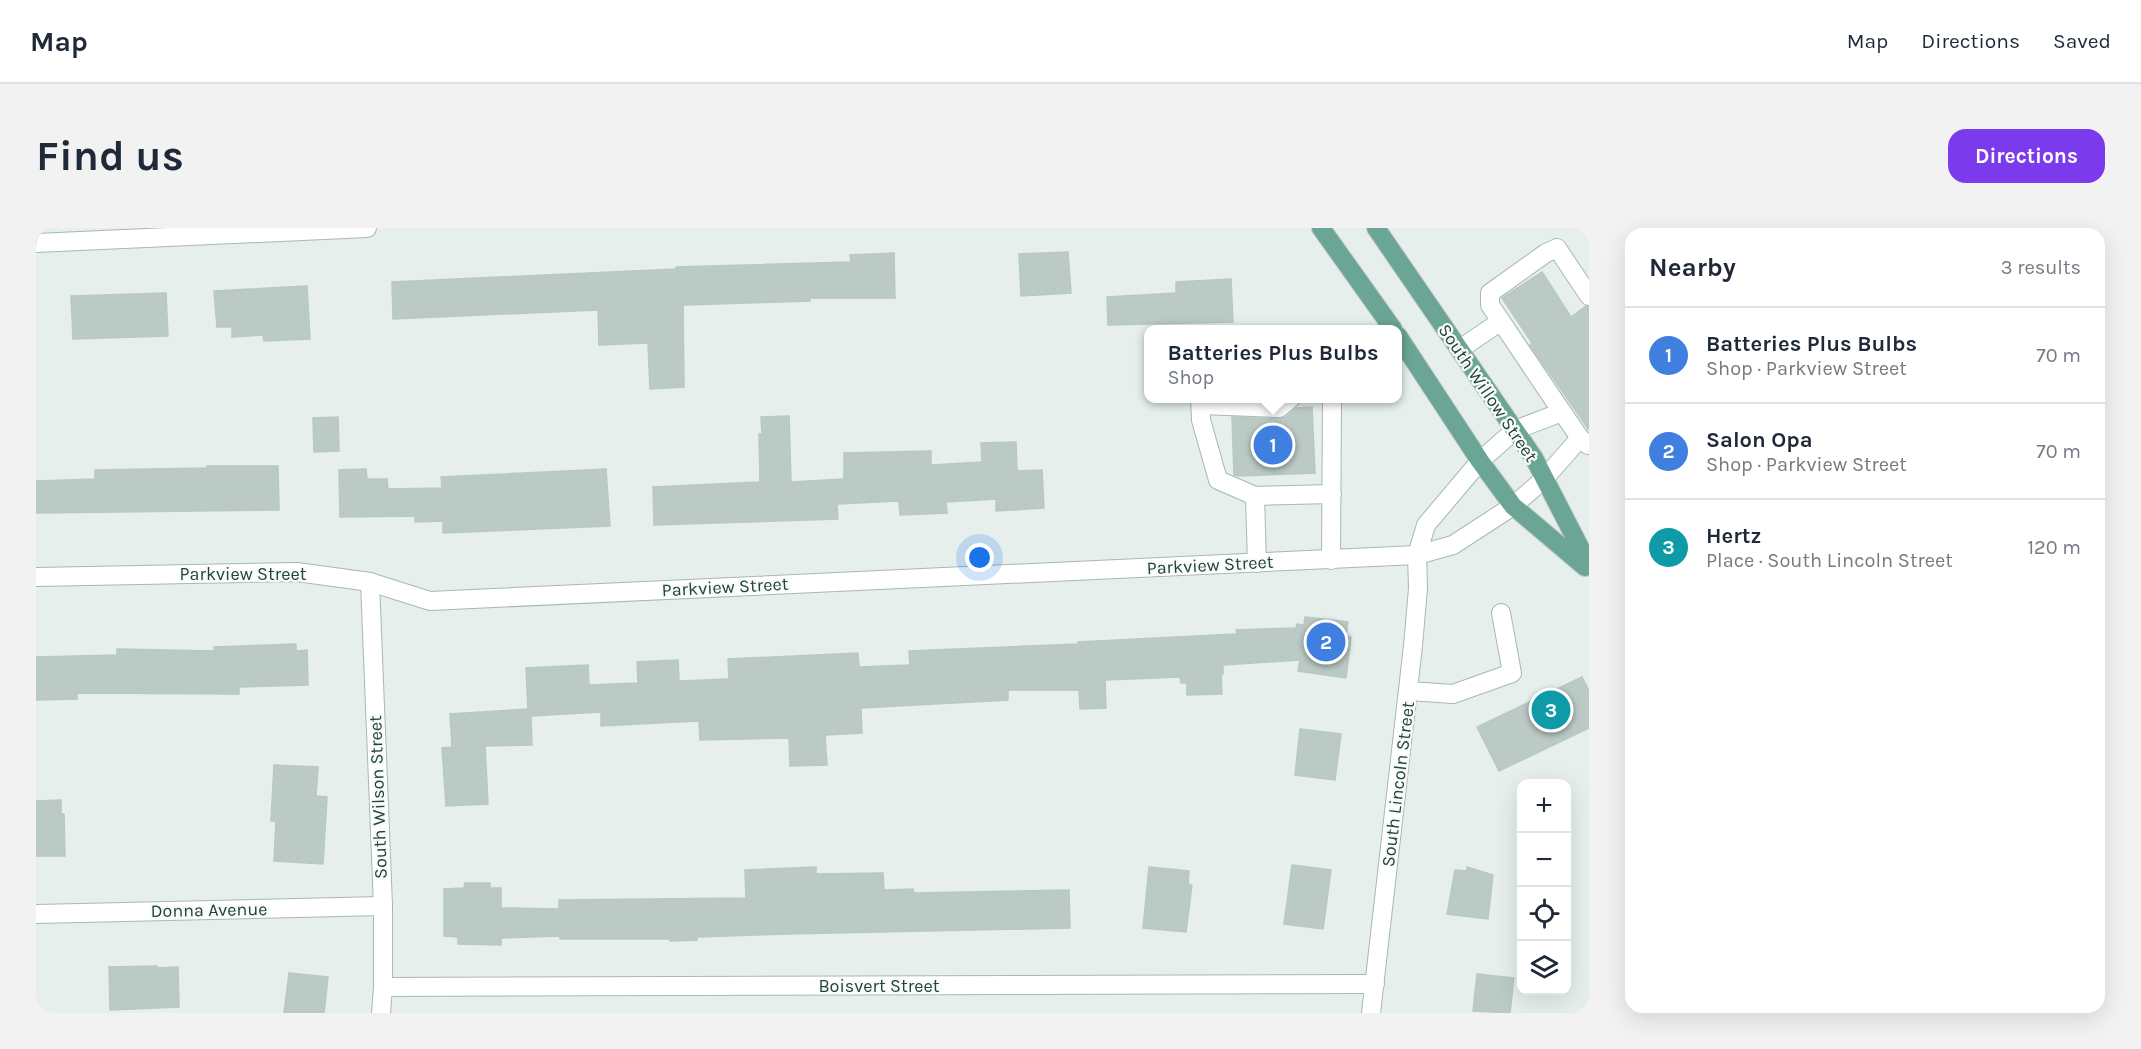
<!DOCTYPE html>
<meta charset="utf-8">
<style>
:root{--surface:#fff;--page:#f2f2f3;--text:#1f2937;--muted:#747a83;--line:#e0e1e3;--accent:#7c3aed}
body{margin:0;font-family:Karla,sans-serif;background:var(--page);color:var(--text)}
.controls{position:absolute;right:18px;bottom:18px;display:grid;overflow:hidden;border-radius:12px;box-shadow:0 6px 24px #0002}
.controls button{width:54px;height:54px;display:grid;place-items:center;padding:0;border:0;border-bottom:2px solid var(--line);background:var(--surface);color:var(--text);font:30px sans-serif}
.you{position:absolute;left:944px;top:330px;width:21px;height:21px;margin:-15px;border:4px solid #fff;border-radius:50%;background:#1a73e8;box-shadow:0 0 0 9px #1a73e833}
.badge{display:grid;place-items:center;width:39px;height:39px;border-radius:50%;background:var(--accent);color:#fff;font-size:20px;font-weight:700}
.pin{position:absolute;translate:-50% -50%;border:3px solid #fff;box-shadow:0 2px 6px #0006}
.popup{position:absolute;left:1108px;top:97px;width:258px;height:78px;box-sizing:border-box;display:grid;place-content:center;border-radius:12px;background:var(--surface);filter:drop-shadow(0 2px 4px #0005);font-size:20px;white-space:nowrap;color:var(--muted)}
.popup b{font-size:22px;color:var(--text)}
.popup::after{content:'';position:absolute;left:50%;top:100%;margin-left:-12px;border:12px solid transparent;border-top-color:var(--surface)}
.list{margin:0;padding:0;list-style:none}
h2{display:flex;justify-content:space-between;align-items:center;height:78px;margin:0;padding:0 24px;font-size:26px}
h2 small{font-size:20px;font-weight:400;color:var(--muted)}
.list li{display:grid;grid-template-columns:39px 1fr auto;gap:18px;align-items:center;box-sizing:border-box;height:96px;padding:0 24px;border-top:2px solid var(--line)}
.list b{display:block;font-size:22px;white-space:nowrap}
.list p{margin:0;font-size:20px;white-space:nowrap;color:var(--muted)}
.list em{font-size:20px;font-style:normal;color:var(--muted)}
.icon{flex:none;width:33px;height:33px;fill:none;stroke:currentColor;stroke-width:2;stroke-linecap:round;stroke-linejoin:round}
.map{position:relative;flex:none;width:1553px;height:785px;overflow:hidden;border-radius:18px}
header{display:flex;align-items:center;gap:36px;box-sizing:border-box;height:84px;padding:0 30px;background:var(--surface);border-bottom:2px solid var(--line)}
header strong{font-size:28px}
nav{display:flex;gap:33px;margin-inline-start:auto;font-size:21px}
.intro{display:flex;align-items:center;justify-content:space-between;box-sizing:border-box;height:144px;padding:0 36px}
h1{margin:0;font-size:42px}
.button{padding:15px 27px;border-radius:18px;background:var(--accent);color:#fff;font-size:21px;font-weight:700}
main{display:flex;gap:36px;padding:0 36px}
aside{flex:1;background:var(--surface);border-radius:18px;box-shadow:0 6px 24px #0002}
.map>svg:first-child{display:block}
.building{fill:#bbcac4;stroke:#b8c9c2;stroke-width:1.5}
.lines{fill:none;stroke-linecap:round;stroke-linejoin:round}
.minor-casing{stroke:#a8b8b2;stroke-width:20}
.major-casing{stroke:#c2cac8;stroke-width:20}
.minor{stroke:#fff;stroke-width:18}
.major{stroke:#6aa596;stroke-width:18}
.labels{text-anchor:middle;dominant-baseline:central;stroke-width:4.5;stroke-linejoin:round;paint-order:stroke}
.street-label{font-size:18px;fill:#24423a;stroke:#f7fbf9}
</style>
<header>
<strong>Map</strong>
<nav><a>Map</a><a>Directions</a><a>Saved</a></nav>
</header>
<div class="intro"><h1>Find us</h1><a class="button">Directions</a></div>
<main>
<div class="map">
<svg width="1553" height="785" viewBox="0 0 1553 785">
<rect width="100%" height="100%" fill="#e6efeb"/>
<!-- building -->
<g class="building">
<polygon points="1032,24 1035,65 985,68 983,26"/>
<polygon points="858,25 859,70 774,70 774,73 647,77 648,159 614,161 612,115 563,117 562,82 357,91 356,54 640,41 640,39 815,34 814,27"/>
<polygon points="1506,44 1535,89 1550,78 1553,79 1553,202 1494,117 1496,115 1466,70"/>
<polygon points="1195,51 1197,94 1072,97 1071,69 1140,65 1140,54"/>
<polygon points="271,58 274,111 228,113 227,107 196,109 196,99 181,99 178,63"/>
<polygon points="130,65 132,108 37,111 35,68"/>
<polygon points="1276,179 1279,245 1202,248 1198,247 1196,189 1243,191 1250,189 1260,180"/>
<polygon points="753,188 755,254 808,251 808,225 895,223 895,237 946,234 945,215 980,214 981,243 1006,242 1008,280 960,283 960,271 910,274 911,285 864,287 863,273 801,276 802,291 618,297 617,259 724,254 723,206 726,206 725,189"/>
<polygon points="302,189 303,223 278,224 277,190"/>
<polygon points="171,238 242,238 243,282 0,285 0,253 59,251 59,242 171,240"/>
<polygon points="330,241 331,251 351,251 352,261 406,260 405,249 570,241 574,298 407,305 407,293 379,294 379,288 304,289 303,242"/>
<polygon points="1269,389 1312,394 1310,408 1315,409 1310,450 1262,443 1264,432 1187,437 1187,446 1185,446 1186,466 1151,467 1151,455 1145,455 1144,449 1069,452 1070,480 1044,481 1043,462 972,462 972,472 825,480 826,505 789,507 791,537 754,538 753,510 664,512 663,493 565,498 565,484 495,488 496,517 449,518 452,576 410,578 406,520 416,519 414,486 492,481 490,440 552,437 553,457 602,455 601,434 642,432 643,453 693,451 692,431 822,425 823,439 874,437 873,423 1042,416 1042,414 1201,406 1200,402 1260,400 1261,396 1268,397"/>
<polygon points="260,416 260,423 271,422 272,457 203,459 203,466 41,465 41,471 0,472 0,429 81,427 81,421 178,423 178,419"/>
<polygon points="1546,449 1553,463 1553,500 1463,543 1441,499"/>
<polygon points="1264,501 1305,506 1299,552 1259,547"/>
<polygon points="238,537 282,539 280,568 291,569 287,636 238,633 240,593 235,593"/>
<polygon points="25,572 25,586 28,586 29,628 0,628 0,573"/>
<polygon points="1256,637 1295,642 1287,701 1248,696"/>
<polygon points="780,639 780,646 847,645 848,662 877,661 878,665 1033,662 1034,700 750,706 661,709 661,712 634,713 634,711 524,711 524,708 465,710 465,717 422,716 422,709 408,708 408,661 428,660 429,655 454,655 454,660 465,660 465,680 523,681 523,672 710,670 709,642"/>
<polygon points="1113,639 1153,643 1152,656 1156,657 1150,704 1107,700"/>
<polygon points="1431,639 1457,647 1452,691 1411,686 1419,642 1431,643"/>
<polygon points="121,738 121,740 142,739 143,779 74,782 73,739"/>
<polygon points="253,745 292,749 288,785 248,785"/>
<polygon points="1441,746 1478,750 1474,785 1437,783"/>
</g>
<g class="lines">
<defs>
<g id="minor">
<polyline points="0,15 331,0"/>
<polyline points="1424,121 1465,93"/>
<polyline points="1164,170 1165,192 1182,252 1219,268"/>
<polyline points="1165,177 1243,180 1255,170"/>
<polyline points="1552,217 1544,210 1526,184 1454,77 1454,65 1510,25 1521,20 1553,68"/>
<polyline points="1295,332 1296,170"/>
<polyline points="1221,335 1219,268 1296,266"/>
<polyline points="0,349 261,344 334,354 394,373 1381,327 1417,317 1477,278 1508,251 1544,210"/>
<polyline points="334,354 347,678 347,759 345,785"/>
<polyline points="1373,463 1417,466 1476,445 1465,385"/>
<polyline points="0,686 347,678"/>
<polyline points="347,759 1339,756"/>
<polyline points="1335,785 1377,418 1382,360 1381,327 1390,297 1444,233 1479,202 1526,184"/>
</g>
<g id="major">
<polyline points="1285,0 1357,101"/>
<polyline points="1340,0 1498,230 1553,337"/>
<polyline points="1362,108 1444,233 1477,278 1549,339"/>
</g>
</defs>
<!-- minor casing -->
<use href="#minor" class="minor-casing"/>
<!-- major casing -->
<use href="#major" class="major-casing"/>
<!-- minor -->
<use href="#minor" class="minor"/>
<!-- major -->
<use href="#major" class="major"/>
</g>
<g class="labels">
<!-- street labels -->
<g class="street-label">
<text transform="translate(1452 165) rotate(56)">South Willow Street</text>
<text transform="translate(1174 337) rotate(-3)">Parkview Street</text>
<text x="207" y="346">Parkview Street</text>
<text transform="translate(689 359) rotate(-3)">Parkview Street</text>
<text transform="translate(1362 556) rotate(-83)">South Lincoln Street</text>
<text transform="translate(342 569) rotate(-92)">South Wilson Street</text>
<text transform="translate(173 682) rotate(-1)">Donna Avenue</text>
<text x="843" y="758">Boisvert Street</text>
</g>
</g>
</svg>
<div class="controls">
<button>+</button>
<button>−</button>
<button><svg class="icon" aria-label="locate" viewBox="0 0 24 24"><circle cx="12" cy="12" r="6"/><path d="M12 2v4M12 18v4M2 12h4M18 12h4"/></svg></button>
<button><svg class="icon" aria-label="layers" viewBox="0 0 24 24"><path d="M12 4l9 5-9 5-9-5zM3 14l9 5 9-5"/></svg></button>
</div>
<div class="you"></div>
<div class="pin badge" style="left:1237px;top:217px;background:#3f7fe0">1</div>
<div class="popup"><b>Batteries Plus Bulbs</b>Shop</div>
<div class="pin badge" style="left:1290px;top:414px;background:#3f7fe0">2</div>
<div class="pin badge" style="left:1515px;top:482px;background:#0f9aa8">3</div>
</div>
<aside>
<h2>Nearby<small>3 results</small></h2>
<ul class="list">
<li><span class="badge" style="background:#3f7fe0">1</span><div><b>Batteries Plus Bulbs</b><p>Shop · Parkview Street</p></div><em>70 m</em></li>
<li><span class="badge" style="background:#3f7fe0">2</span><div><b>Salon Opa</b><p>Shop · Parkview Street</p></div><em>70 m</em></li>
<li><span class="badge" style="background:#0f9aa8">3</span><div><b>Hertz</b><p>Place · South Lincoln Street</p></div><em>120 m</em></li>
</ul>
</aside>
</main>
